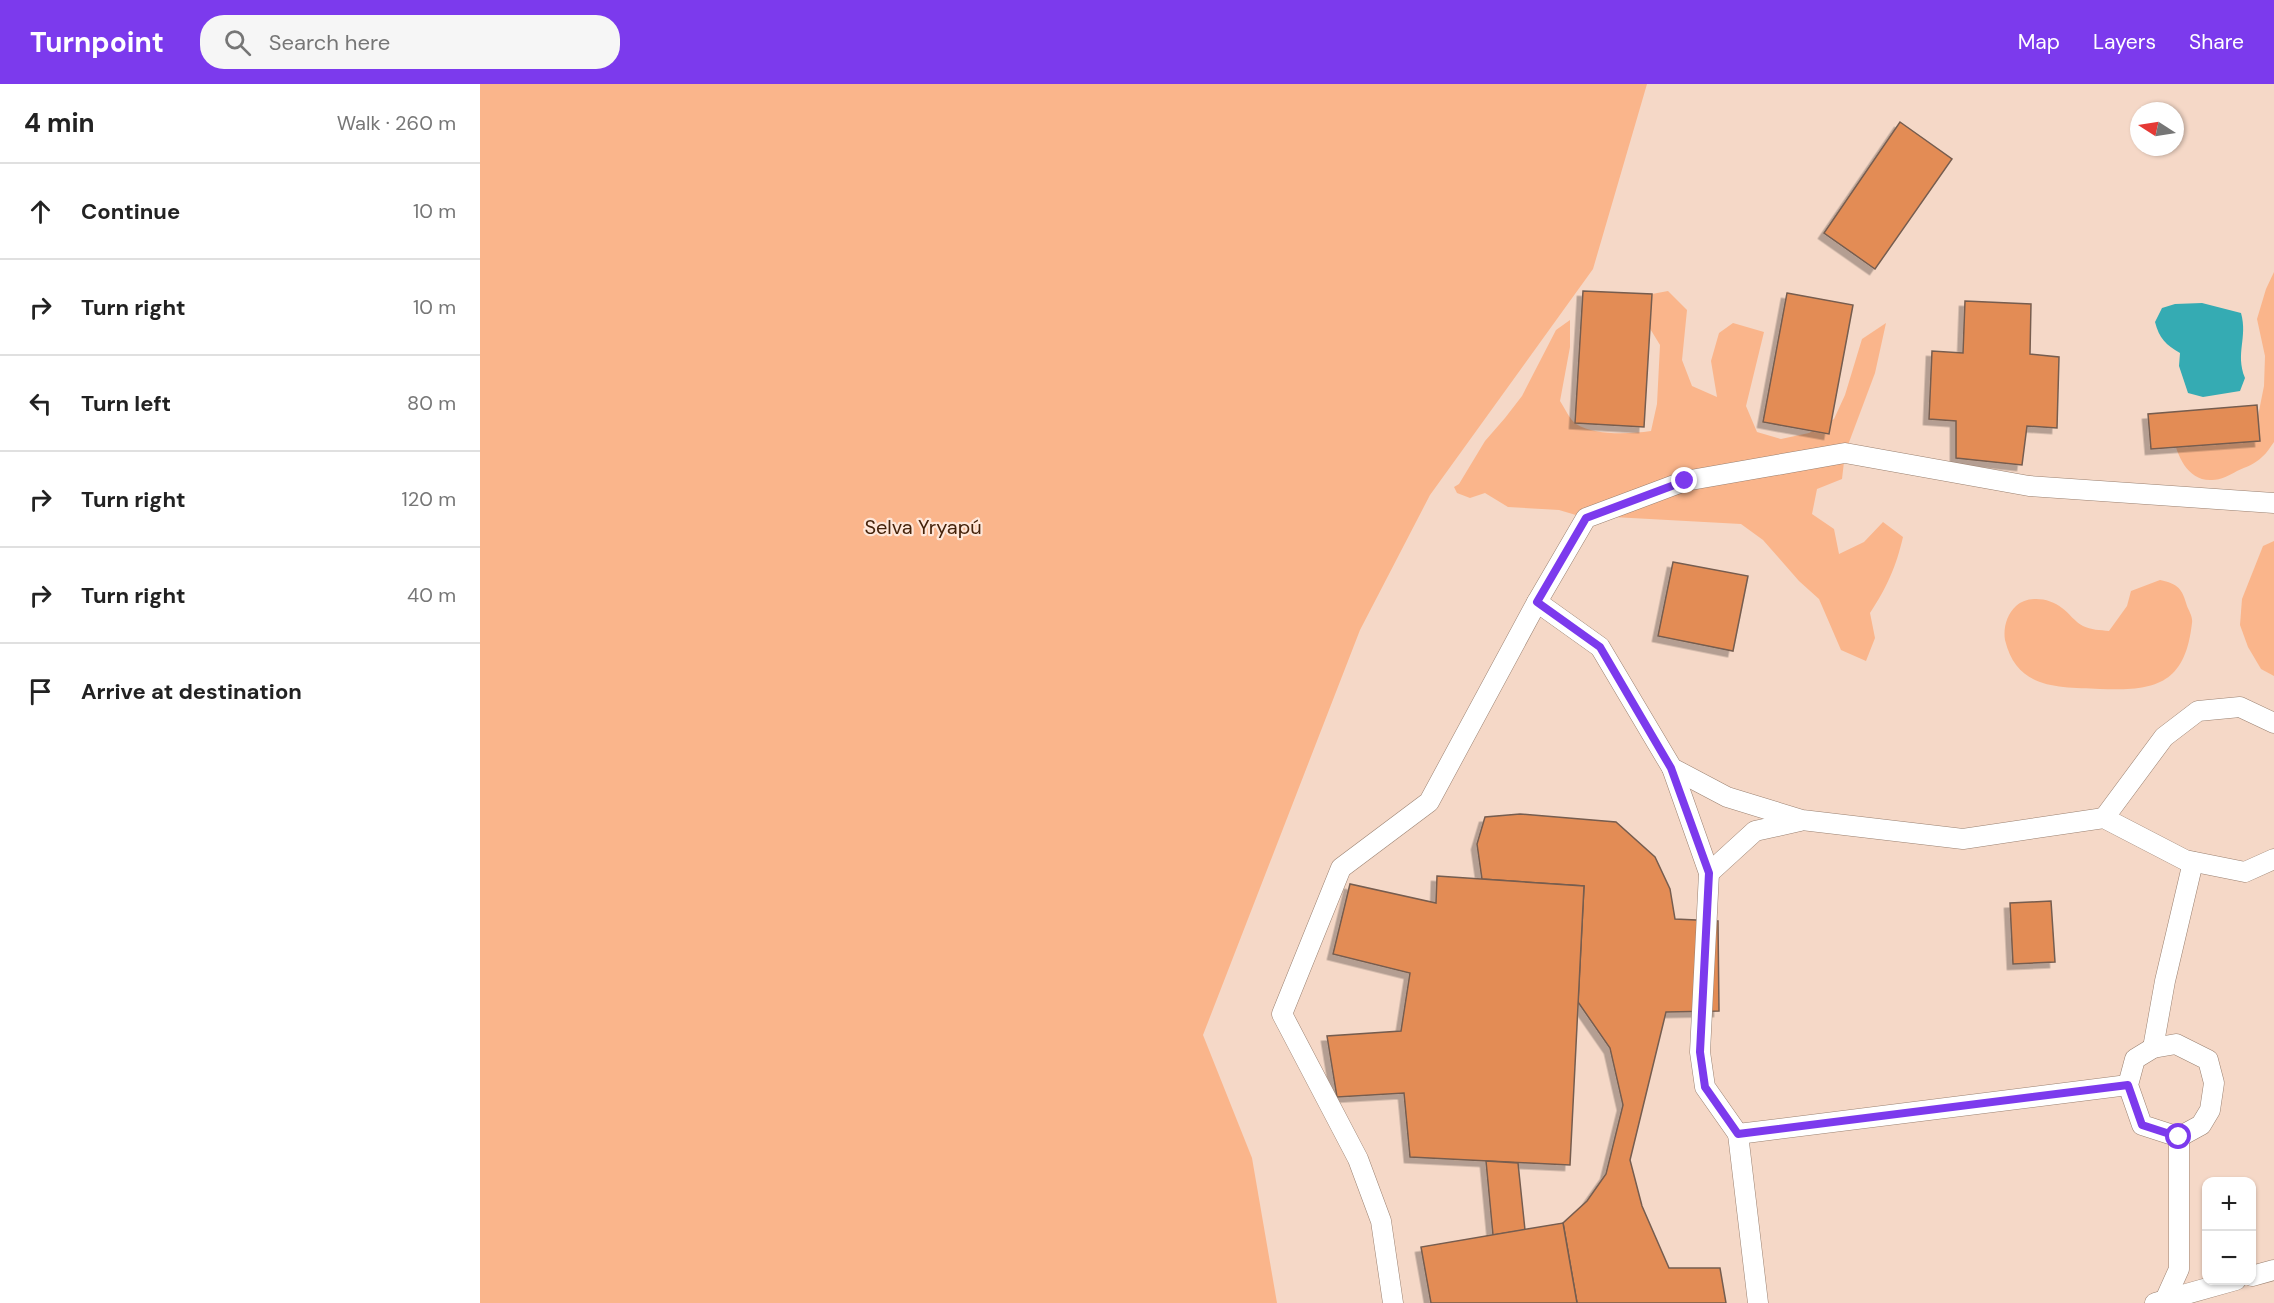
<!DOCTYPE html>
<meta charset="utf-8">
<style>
:root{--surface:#fff;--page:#f6f6f6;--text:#222;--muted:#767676;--line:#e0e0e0;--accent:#7c3aed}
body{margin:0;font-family:"DM Sans",sans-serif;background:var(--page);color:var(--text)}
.controls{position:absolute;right:18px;bottom:18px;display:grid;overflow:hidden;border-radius:12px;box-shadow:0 2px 4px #0004}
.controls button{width:54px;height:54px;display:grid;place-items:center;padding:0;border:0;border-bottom:2px solid var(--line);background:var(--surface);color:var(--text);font:30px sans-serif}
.compass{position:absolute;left:1650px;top:18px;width:54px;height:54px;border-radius:50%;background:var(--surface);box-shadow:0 2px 4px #0004;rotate:282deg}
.stop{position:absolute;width:18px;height:18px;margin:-14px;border:4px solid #7c3aed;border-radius:50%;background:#fff}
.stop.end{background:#7c3aed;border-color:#fff;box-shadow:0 2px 6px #0008}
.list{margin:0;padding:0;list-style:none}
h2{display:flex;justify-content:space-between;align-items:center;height:78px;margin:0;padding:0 24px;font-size:26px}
h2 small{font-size:20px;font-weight:400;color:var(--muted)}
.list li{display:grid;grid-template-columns:39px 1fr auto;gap:18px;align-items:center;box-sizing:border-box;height:96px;padding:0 24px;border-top:2px solid var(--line)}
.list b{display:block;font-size:22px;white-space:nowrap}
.list em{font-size:20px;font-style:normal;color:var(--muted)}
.icon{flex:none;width:33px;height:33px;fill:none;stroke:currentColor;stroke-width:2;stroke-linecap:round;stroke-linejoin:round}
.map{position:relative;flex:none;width:1794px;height:1219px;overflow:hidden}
header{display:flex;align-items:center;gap:36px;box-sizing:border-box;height:84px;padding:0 30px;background:var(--accent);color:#fff}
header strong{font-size:28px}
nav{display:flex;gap:33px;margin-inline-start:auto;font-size:21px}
.search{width:420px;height:54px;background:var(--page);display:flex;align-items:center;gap:15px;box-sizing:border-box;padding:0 21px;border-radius:24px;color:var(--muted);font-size:22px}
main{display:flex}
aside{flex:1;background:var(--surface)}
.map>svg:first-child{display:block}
.green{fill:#fab58b}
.water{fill:#35abb3}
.building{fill:#e38c55;stroke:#765d4f;stroke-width:1.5;filter:url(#shadow)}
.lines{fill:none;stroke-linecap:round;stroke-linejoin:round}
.service-casing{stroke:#9a8070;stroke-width:21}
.service{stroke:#fff;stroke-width:20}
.route{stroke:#7c3aed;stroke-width:8}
.labels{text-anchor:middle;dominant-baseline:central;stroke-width:4.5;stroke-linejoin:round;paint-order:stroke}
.park-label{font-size:20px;fill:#44220a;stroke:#fee6d8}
</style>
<header>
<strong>Turnpoint</strong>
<div class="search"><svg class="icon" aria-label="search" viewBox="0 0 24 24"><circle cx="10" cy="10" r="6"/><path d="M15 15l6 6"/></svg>Search here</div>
<nav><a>Map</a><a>Layers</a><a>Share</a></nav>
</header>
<main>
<aside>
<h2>4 min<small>Walk · 260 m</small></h2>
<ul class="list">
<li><svg class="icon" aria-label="ahead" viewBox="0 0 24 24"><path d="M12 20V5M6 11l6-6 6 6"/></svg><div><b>Continue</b></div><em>10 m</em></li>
<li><svg class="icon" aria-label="right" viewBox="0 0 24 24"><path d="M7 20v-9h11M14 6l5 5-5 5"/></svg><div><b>Turn right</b></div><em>10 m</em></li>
<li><svg class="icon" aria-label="left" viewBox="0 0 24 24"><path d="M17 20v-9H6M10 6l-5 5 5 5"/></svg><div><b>Turn left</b></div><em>80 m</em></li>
<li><svg class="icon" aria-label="right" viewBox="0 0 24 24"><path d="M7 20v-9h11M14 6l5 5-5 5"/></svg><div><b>Turn right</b></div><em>120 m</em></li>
<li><svg class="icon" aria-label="right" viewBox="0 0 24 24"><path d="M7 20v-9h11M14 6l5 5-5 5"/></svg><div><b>Turn right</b></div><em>40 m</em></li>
<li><svg class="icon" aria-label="arrive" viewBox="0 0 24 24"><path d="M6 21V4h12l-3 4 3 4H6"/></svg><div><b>Arrive at destination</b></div></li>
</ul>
</aside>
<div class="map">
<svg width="1794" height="1219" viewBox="0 0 1794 1219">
<defs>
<filter id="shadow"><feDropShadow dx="-5.5" dy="5.5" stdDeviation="0" flood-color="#0004"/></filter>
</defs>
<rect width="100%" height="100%" fill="#f5d8c7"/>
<!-- green -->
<g class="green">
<polygon points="0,0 1167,0 1113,185 950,411 880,546 723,951 772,1074 797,1219 0,1219"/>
<path d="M1794,188V358C1790,363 1787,369 1782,373C1775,380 1766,383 1757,387C1750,391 1739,397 1730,396C1707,396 1697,371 1693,352L1778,332L1784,302L1785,272L1777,235L1786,205Z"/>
<path d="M1188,207L1207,226L1202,276L1212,302L1237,313L1231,277L1239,249L1253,239L1284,248L1266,322L1277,348L1301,355L1329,349L1354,335L1365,311L1382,255L1406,239L1395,289L1365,369L1362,395L1337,405L1332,430L1354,445L1359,470L1384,458L1403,438L1423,453C1416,483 1407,503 1390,529L1395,554L1386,577L1361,566L1339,515L1319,497L1283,456L1261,440L1133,433L1106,434L1079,426L1028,423L1005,409L990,414L977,409L974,403L979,400L1005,357L1025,334L1042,312L1076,246L1090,236V263L1080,317C1084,323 1090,336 1096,340C1116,352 1149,350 1171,347L1177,320L1180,261L1166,238L1172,210Z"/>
<polygon points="1794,457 1794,592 1781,585 1768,563 1760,541 1762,515 1783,462"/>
<path d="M1680,496C1698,500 1702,504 1707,522C1709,527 1713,533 1712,539C1705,601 1675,607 1620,605C1578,603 1537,606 1525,556C1523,544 1527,530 1536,522C1548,511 1570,514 1582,524C1589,529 1595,538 1603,542C1611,546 1620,546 1629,547L1647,522L1651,507Z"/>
</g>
<!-- water -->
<path class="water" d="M1722,219L1761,229C1768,254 1755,269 1765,294L1760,307L1723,313L1708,309L1699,282L1700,269C1686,261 1679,254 1675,238L1682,224L1695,220Z"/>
<!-- building -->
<g class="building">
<polygon points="1420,38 1472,75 1395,185 1344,149"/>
<polygon points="1103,207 1172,210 1164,343 1095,339"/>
<polygon points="1307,209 1373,221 1349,350 1283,338"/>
<polygon points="1485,217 1551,220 1550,270 1579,273 1577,344 1547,342 1542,381 1476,374 1476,337 1449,335 1452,267 1483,269"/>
<polygon points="1777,321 1780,357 1671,365 1668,330"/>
<polygon points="1193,478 1268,492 1253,567 1178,552"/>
<polygon points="1040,730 1136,738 1175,773 1190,805 1195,835 1238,837 1239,927 1186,928 1150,1076 1162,1122 1189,1184 1240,1184 1246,1219 1097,1219 1083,1139 1107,1117 1126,1090 1143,1021 1130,964 1098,918 1104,802 1002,795 997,760 1005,733"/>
<polygon points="957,792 1104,802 1090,1081 930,1073 924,1009 857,1013 847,952 921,947 930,889 853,870 870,800 956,819"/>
<polygon points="1571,817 1575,878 1533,880 1530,819"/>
<polygon points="1006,1077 1038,1079 1045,1146 1013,1151"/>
<polygon points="1083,1139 1097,1219 951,1219 941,1163"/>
</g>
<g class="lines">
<defs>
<g id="service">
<polyline points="1057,518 1120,563 1192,684 1247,713 1322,736 1483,755 1624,734 1705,776 1765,788 1794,775"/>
<polyline points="1192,684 1229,789 1220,968 1225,1003 1258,1050"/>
<polyline points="1624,734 1684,653 1718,627 1760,623 1794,639"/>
<polyline points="1229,789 1275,747 1320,737"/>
<polygon points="1696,960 1728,976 1734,999 1730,1026 1721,1041 1699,1053 1662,1041 1648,1001 1655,975 1673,964"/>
<polyline points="1673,964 1685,897 1713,778"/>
<polyline points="1772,1192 1794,1186"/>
<polyline points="1685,1216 1756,1196"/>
<polyline points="913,1219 901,1137 878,1075 802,930 861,784 949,718 1057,518 1106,434 1205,397 1365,369 1549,402 1794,419"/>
<polyline points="1278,1219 1258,1050 1648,1001"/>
<polyline points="1675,1219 1685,1216 1699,1185 1699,1053"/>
</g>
</defs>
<!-- service casing -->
<use href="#service" class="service-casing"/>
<!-- service -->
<use href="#service" class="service"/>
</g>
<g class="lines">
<!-- route -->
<polyline class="route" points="1205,397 1106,434 1057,518 1120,563 1191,684 1229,789 1220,968 1225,1003 1258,1050 1648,1001 1662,1041 1699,1053"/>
</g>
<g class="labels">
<!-- park labels -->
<g class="park-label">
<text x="443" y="443">Selva Yryapú</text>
</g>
</g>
</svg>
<div class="controls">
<button>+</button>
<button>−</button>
</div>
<svg class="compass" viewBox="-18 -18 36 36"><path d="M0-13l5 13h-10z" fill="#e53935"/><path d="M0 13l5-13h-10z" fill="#767676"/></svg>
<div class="stop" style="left:1699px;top:1053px"></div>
<div class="stop end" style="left:1205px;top:397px"></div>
</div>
</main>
